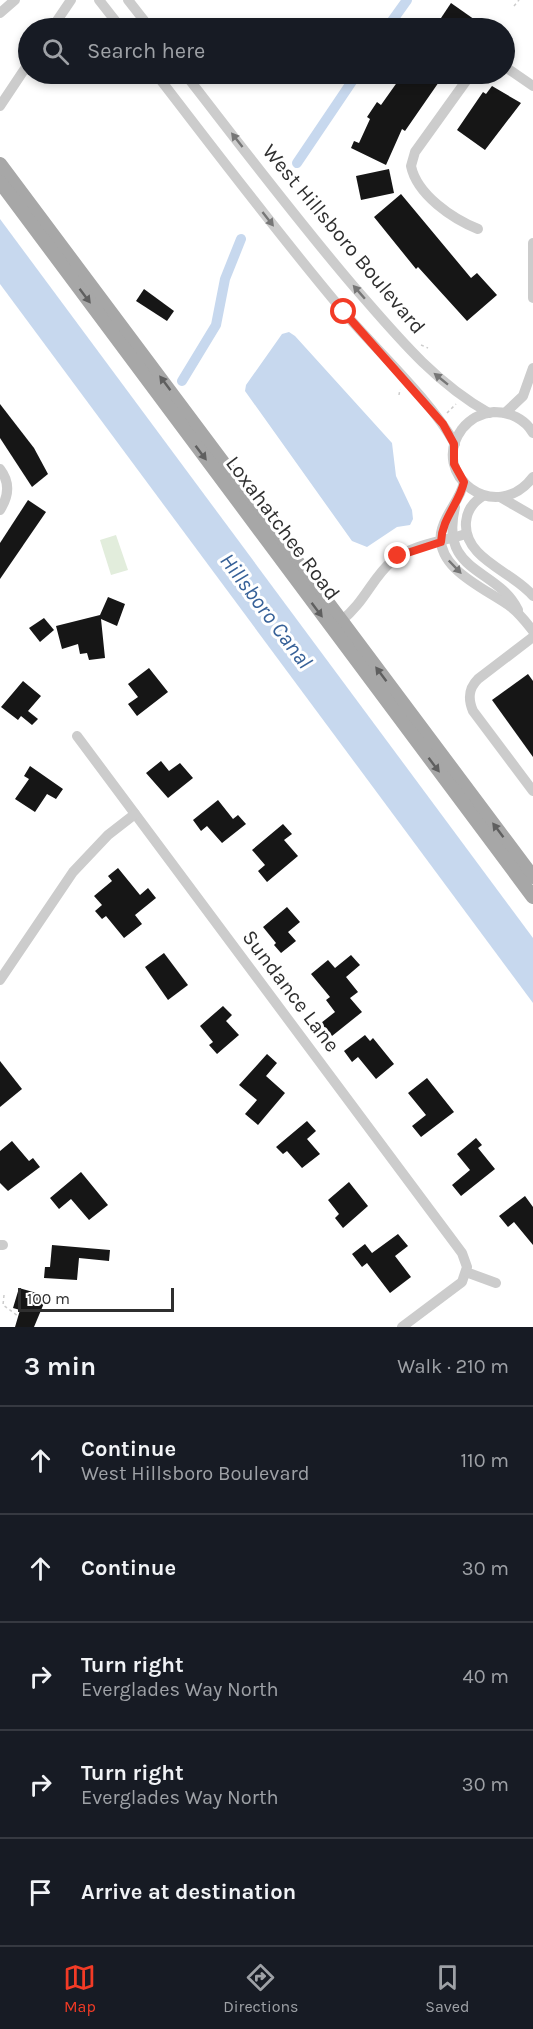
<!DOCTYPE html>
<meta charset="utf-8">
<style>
:root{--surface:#171b24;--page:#20242c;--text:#f1f3f6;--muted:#9ea1a6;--line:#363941;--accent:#f23b26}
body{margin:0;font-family:Karla,sans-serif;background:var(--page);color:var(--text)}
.scale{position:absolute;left:18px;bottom:15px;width:156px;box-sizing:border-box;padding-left:6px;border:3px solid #2f2f2f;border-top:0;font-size:16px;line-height:21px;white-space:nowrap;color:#2f2f2f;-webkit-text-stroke:4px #fff;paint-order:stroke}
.stop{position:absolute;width:18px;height:18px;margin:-14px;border:4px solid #f23b26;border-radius:50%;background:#fff}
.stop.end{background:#f23b26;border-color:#fff;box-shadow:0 2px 6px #0008}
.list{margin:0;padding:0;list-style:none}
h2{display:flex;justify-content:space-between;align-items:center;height:78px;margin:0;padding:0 24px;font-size:26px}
h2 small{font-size:20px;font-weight:400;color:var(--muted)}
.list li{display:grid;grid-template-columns:39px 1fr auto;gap:18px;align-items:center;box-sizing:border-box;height:108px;padding:0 24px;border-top:2px solid var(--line)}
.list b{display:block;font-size:22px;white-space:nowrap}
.list p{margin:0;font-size:20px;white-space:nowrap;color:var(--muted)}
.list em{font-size:20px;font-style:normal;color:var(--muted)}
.icon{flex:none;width:33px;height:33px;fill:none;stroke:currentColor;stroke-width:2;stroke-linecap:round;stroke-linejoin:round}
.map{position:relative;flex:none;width:533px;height:1327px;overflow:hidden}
.search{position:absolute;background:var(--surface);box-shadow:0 3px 9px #0003;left:18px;right:18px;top:18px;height:66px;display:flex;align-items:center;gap:15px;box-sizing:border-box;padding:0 21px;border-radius:33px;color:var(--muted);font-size:22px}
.sheet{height:618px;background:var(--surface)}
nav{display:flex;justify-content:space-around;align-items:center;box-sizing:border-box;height:84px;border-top:2px solid var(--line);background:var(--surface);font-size:16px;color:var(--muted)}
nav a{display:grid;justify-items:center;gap:3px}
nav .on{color:var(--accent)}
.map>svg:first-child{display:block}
.green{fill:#e2eddc}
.water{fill:#c7d8ee}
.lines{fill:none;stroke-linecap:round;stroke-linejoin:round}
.canal{stroke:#c7d8ee;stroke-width:10}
.building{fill:#161616}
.path{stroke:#ccc;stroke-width:1.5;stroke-dasharray:3 3;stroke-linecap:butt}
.minor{stroke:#ccc;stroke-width:10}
.major{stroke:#a7a7a7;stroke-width:14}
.oneway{fill:#767676}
.oneway2{fill:#5f5f5f}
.route{stroke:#f23b26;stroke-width:8}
.labels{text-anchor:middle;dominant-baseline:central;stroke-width:6;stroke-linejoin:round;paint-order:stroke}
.street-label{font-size:21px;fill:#2f2f2f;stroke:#fff}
.water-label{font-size:22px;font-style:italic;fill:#376198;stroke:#fff}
</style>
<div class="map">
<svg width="533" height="1327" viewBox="0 0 533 1327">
<rect width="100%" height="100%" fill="#fff"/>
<!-- green -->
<polygon class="green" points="116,535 128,570 111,575 100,540"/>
<!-- water -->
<g class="water">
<polygon points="0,219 533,938 533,1003 0,284"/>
<polygon points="289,332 295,336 392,443 396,476 412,510 413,519 410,525 397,527 367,547 352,541 245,391 246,385 282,334"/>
</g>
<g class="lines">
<!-- canal -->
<g class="canal">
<polyline points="387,28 407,0"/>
<polyline points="297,163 357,74"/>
<polyline points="182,381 216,325 225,279 241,239"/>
</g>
</g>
<!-- building -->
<g class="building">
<polygon points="451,3 478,22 473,28 443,28 437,24"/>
<polygon points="403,74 434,74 441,79 405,131 402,129 386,165 351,148 354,141 359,143 370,119 367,117 377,102 381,105"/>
<polygon points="492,86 521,103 485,150 457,130 483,92 486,94"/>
<polygon points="389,169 394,193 361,200 356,176"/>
<polygon points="401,194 471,278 477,273 497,295 467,321 418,267 416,269 374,217"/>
<polygon points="144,289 174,311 167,321 136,301"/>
<polygon points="0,404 34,448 48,474 32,487 0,438"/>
<polygon points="28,500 46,512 0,579 0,543"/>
<polygon points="108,597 125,604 117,626 101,619 105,658 89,660 87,653 80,654 78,644 62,649 56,626 100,615"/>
<polygon points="44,618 54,630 40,642 29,628"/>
<polygon points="149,668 168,692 137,716 128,704 138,697 128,684"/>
<polygon points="528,674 533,681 533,757 492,700"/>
<polygon points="23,681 41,696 28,711 38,719 32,725 21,716 18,720 1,707"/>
<polygon points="161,761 169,771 180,763 193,778 168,798 146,773"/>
<polygon points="30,766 63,789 56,799 47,794 35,812 15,799 29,779 24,776"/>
<polygon points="218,800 233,819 238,815 246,824 222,843 207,826 201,831 193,820"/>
<polygon points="283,824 292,834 284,840 298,856 267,882 258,871 265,865 252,850"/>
<polygon points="118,868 140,895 148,888 156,898 135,915 142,924 124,938 106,916 102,919 95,911 102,905 94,896 112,881 108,876"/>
<polygon points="287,907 300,922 288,932 296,941 281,953 274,945 276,943 263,927"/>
<polygon points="164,953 188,985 168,1000 145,967"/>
<polygon points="351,955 360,965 346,977 358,992 350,998 362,1012 332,1036 321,1023 335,1012 326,1000 330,997 311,974 328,960 335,968"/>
<polygon points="223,1006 232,1015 226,1021 239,1035 217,1054 209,1045 213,1042 200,1026"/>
<polygon points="365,1035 370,1041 373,1038 394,1064 376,1079 358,1057 352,1062 344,1051"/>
<polygon points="267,1054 277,1063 266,1076 285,1093 258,1125 245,1114 257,1100 239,1085"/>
<polygon points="0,1061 22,1089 0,1107"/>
<polygon points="427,1078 454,1112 421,1137 412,1126 426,1115 408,1093"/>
<polygon points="307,1121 316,1131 307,1139 320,1154 302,1168 287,1151 283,1154 276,1147"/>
<polygon points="476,1138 482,1145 478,1148 495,1169 461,1196 452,1185 470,1170 457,1154"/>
<polygon points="12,1141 29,1161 33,1158 40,1167 8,1191 0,1183 0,1151"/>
<polygon points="81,1172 108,1205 89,1220 71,1199 59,1209 50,1198"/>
<polygon points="349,1182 368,1206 343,1228 335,1218 339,1214 328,1200"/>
<polygon points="525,1196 533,1207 533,1245 514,1222 508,1227 499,1216"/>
<polygon points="398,1234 408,1246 395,1256 411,1277 390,1293 367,1263 362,1267 352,1254 365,1244 372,1253"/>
<polygon points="52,1245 110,1250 109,1261 79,1258 77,1280 44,1278 45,1267 50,1267"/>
<polygon points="19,1288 47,1296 34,1327 15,1327 20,1310 13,1308"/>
</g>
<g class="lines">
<!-- path -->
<g class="path">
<polyline points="514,6 519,0"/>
<polyline points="421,345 428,348"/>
<polyline points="399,395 400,389"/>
<polyline points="447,413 456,404"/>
<polyline points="4,1295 3,1305 18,1316"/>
</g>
<!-- minor -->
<g class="minor">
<polyline points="99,0 121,28"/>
<polyline points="128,0 150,28"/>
<polyline points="0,13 15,0"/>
<polyline points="52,28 71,0"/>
<polyline points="504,66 533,86"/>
<path d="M156,74C217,153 278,234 343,311C377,351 430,399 455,444"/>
<path d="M185,74C241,146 296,219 356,289C396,335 435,383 489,413"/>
<path d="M471,74L415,152L411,166C417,195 453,219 478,229"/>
<polyline points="0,106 28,64"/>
<polyline points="533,243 533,298"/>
<polyline points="505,413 523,396 533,368"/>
<path d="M533,433C525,419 510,412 494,412C482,413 470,419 462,429C428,475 496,526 533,477"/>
<path d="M0,469C10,482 9,496 0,510"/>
<path d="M464,482C460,501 444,514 441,533C436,570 487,589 511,607C520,614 526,622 533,631"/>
<path d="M483,496C473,502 467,510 466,522C463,559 514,572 533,596"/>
<polyline points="500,497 533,516"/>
<path d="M455,507C439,574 497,567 518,610"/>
<path d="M341,621C365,602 372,578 392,561C410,545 443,541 466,534"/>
<path d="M533,637L478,679C468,689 468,699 473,711L533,791"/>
<polyline points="77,736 462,1253 467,1267 462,1282 402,1327"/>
<polyline points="0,980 73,872 108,835 135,814"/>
<polyline points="0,1245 3,1245"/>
<polyline points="466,1272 496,1283"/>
</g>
<!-- major -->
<g class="major">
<polyline points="0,164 533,877"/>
<polyline points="0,182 533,897"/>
</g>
</g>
<!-- one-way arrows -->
<defs><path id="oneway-solid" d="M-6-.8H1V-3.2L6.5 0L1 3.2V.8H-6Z" transform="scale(1.5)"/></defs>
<g class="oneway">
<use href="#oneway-solid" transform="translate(237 140) rotate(-128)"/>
<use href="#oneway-solid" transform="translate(268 219) rotate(52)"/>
<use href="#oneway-solid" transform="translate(359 292) rotate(-131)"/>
<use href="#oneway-solid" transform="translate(441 379) rotate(-141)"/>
<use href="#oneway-solid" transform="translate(455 567) rotate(46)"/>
</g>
<g class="oneway2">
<use href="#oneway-solid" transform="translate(85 296) rotate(53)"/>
<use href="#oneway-solid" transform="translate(165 383) rotate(-127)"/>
<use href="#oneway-solid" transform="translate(201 453) rotate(53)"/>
<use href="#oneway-solid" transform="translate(317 610) rotate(53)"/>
<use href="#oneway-solid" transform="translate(381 674) rotate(-127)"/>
<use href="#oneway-solid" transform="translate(434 765) rotate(53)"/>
<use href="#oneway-solid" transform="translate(498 830) rotate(-127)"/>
</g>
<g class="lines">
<!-- route -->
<path class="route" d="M344,312L443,424L454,444V464L464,482C459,504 442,518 441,542L398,556"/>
</g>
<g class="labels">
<!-- street labels -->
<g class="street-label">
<text transform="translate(344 239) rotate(50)">West Hillsboro Boulevard</text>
<text transform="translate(283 528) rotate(53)">Loxahatchee Road</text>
<text transform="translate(291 991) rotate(53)">Sundance Lane</text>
</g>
<!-- water labels -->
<g class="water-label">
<text transform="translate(266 611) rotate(53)">Hillsboro Canal</text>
</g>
</g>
</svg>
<div class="scale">100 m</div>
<div class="stop" style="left:344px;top:312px"></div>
<div class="stop end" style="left:398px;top:556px"></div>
<div class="search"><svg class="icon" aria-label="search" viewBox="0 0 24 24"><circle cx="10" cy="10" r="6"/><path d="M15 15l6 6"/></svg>Search here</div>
</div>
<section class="sheet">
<h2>3 min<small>Walk · 210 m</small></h2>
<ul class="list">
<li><svg class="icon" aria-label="ahead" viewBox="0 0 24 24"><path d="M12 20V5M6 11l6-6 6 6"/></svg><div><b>Continue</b><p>West Hillsboro Boulevard</p></div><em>110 m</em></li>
<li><svg class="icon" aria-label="ahead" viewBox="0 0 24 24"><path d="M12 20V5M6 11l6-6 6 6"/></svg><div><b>Continue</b></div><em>30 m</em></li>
<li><svg class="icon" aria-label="right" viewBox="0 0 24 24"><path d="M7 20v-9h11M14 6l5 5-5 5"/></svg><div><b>Turn right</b><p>Everglades Way North</p></div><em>40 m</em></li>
<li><svg class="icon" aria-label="right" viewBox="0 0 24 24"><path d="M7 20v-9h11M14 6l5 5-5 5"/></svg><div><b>Turn right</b><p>Everglades Way North</p></div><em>30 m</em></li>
<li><svg class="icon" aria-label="arrive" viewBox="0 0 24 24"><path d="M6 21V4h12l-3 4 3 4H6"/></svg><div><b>Arrive at destination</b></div></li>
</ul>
</section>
<nav>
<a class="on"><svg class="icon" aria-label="map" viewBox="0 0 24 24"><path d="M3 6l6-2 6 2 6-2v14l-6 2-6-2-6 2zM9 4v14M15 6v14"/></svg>Map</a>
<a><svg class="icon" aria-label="directions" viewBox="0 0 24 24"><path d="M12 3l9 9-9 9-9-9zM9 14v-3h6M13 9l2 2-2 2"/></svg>Directions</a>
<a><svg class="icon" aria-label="saved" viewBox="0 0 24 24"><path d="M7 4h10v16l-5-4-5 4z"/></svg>Saved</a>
</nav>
